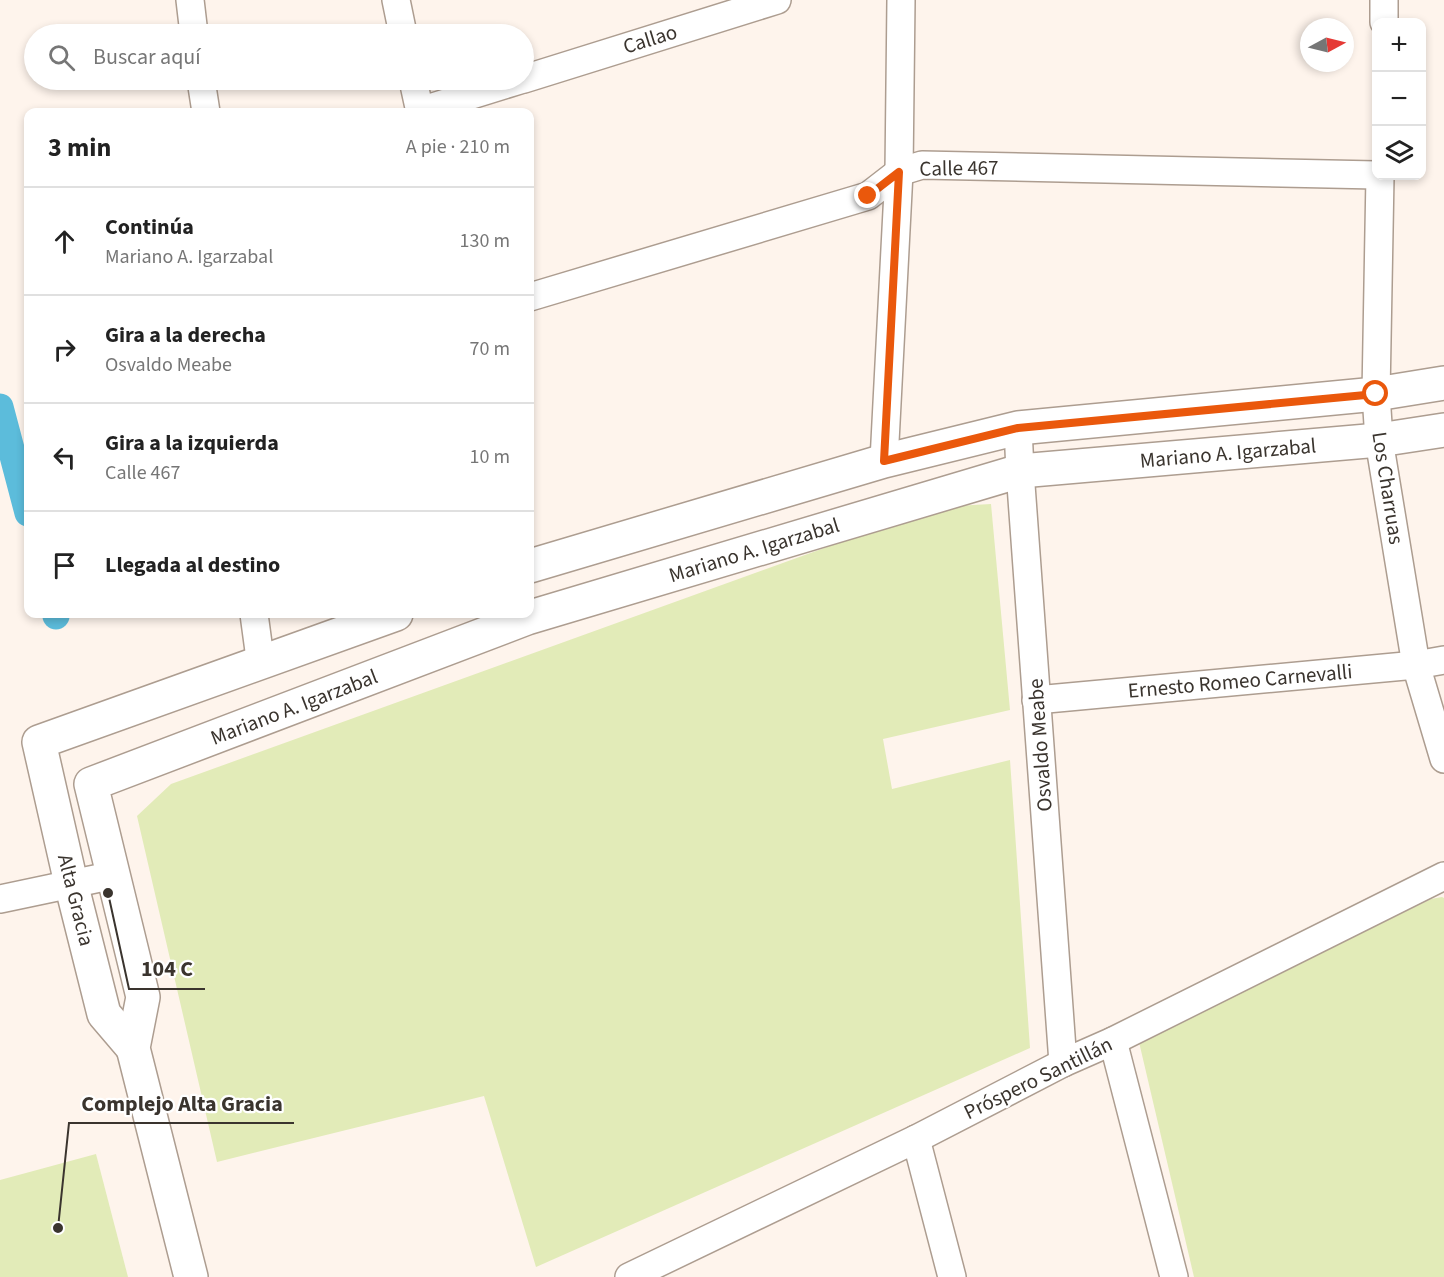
<!DOCTYPE html>
<html lang="es">
<meta charset="utf-8">
<style>
:root{--surface:#fff;--page:#f6f6f6;--text:#222;--muted:#767676;--line:#e0e0e0}
body{margin:0;font-family:"Source Sans 3",sans-serif;background:var(--page);color:var(--text)}
.controls{position:absolute;right:18px;top:18px;display:grid;overflow:hidden;border-radius:12px;box-shadow:0 3px 9px #0003}
.controls button{width:54px;height:54px;display:grid;place-items:center;padding:0;border:0;border-bottom:2px solid var(--line);background:var(--surface);color:var(--text);font:30px sans-serif}
.compass{position:absolute;left:1300px;top:18px;width:54px;height:54px;border-radius:50%;background:var(--surface);box-shadow:0 3px 9px #0003;rotate:83deg}
.stop{position:absolute;width:18px;height:18px;margin:-14px;border:4px solid #ea580c;border-radius:50%;background:#fff}
.stop.end{background:#ea580c;border-color:#fff;box-shadow:0 2px 6px #0008}
.list{margin:0;padding:0;list-style:none}
h2{display:flex;justify-content:space-between;align-items:center;height:78px;margin:0;padding:0 24px;font-size:26px}
h2 small{font-size:20px;font-weight:400;color:var(--muted)}
.list li{display:grid;grid-template-columns:39px 1fr auto;gap:18px;align-items:center;box-sizing:border-box;height:108px;padding:0 24px;border-top:2px solid var(--line)}
.list b{display:block;font-size:22px;white-space:nowrap}
.list p{margin:0;font-size:20px;white-space:nowrap;color:var(--muted)}
.list em{font-size:20px;font-style:normal;color:var(--muted)}
.icon{flex:none;width:33px;height:33px;fill:none;stroke:currentColor;stroke-width:2;stroke-linecap:round;stroke-linejoin:round}
.map{position:relative;flex:none;width:1444px;height:1277px;overflow:hidden}
.search{position:absolute;background:var(--surface);box-shadow:0 3px 9px #0003;left:24px;top:24px;width:510px;height:66px;display:flex;align-items:center;gap:15px;box-sizing:border-box;padding:0 21px;border-radius:33px;color:var(--muted);font-size:22px}
.panel{position:absolute;background:var(--surface);box-shadow:0 3px 9px #0003;left:24px;top:108px;width:510px;height:510px;border-radius:12px}
.map>svg:first-child{display:block}
.green{fill:#e2ebb8}
.lines{fill:none;stroke-linecap:round;stroke-linejoin:round}
.canal{stroke:#5cbcdb;stroke-width:27}
.minor-casing{stroke:#ad9d90;stroke-width:30}
.major-casing{stroke:#ad9d90;stroke-width:36}
.minor{stroke:#fff;stroke-width:27}
.major{stroke:#fff;stroke-width:33}
.route{stroke:#ea580c;stroke-width:8}
.labels{text-anchor:middle;dominant-baseline:central;stroke-width:4.5;stroke-linejoin:round;paint-order:stroke}
.street-label{font-size:21px;fill:#3a342e;stroke:#fff}
.leader{fill:none;stroke:#3a342e;stroke-width:2}
.callout-dot{fill:#3a342e;stroke:#fff;stroke-width:2}
.callout-label{font-size:22px;text-anchor:middle;font-weight:bold;fill:#3a342e;stroke:#fff;stroke-width:4.5;stroke-linejoin:round;paint-order:stroke}
</style>
<div class="map">
<svg width="1444" height="1277" viewBox="0 0 1444 1277">
<rect width="100%" height="100%" fill="#fef4ec"/>
<!-- green -->
<g class="green">
<polygon points="991,504 1010,710 883,739 892,789 1010,760 1030,1048 536,1267 484,1096 217,1162 137,816 171,784 938,507"/>
<polygon points="1442,897 1444,898 1444,1277 1194,1277 1139,1042 1431,899"/>
<polygon points="96,1154 128,1277 0,1277 0,1180"/>
</g>
<g class="lines">
<!-- canal -->
<g class="canal">
<polyline points="0,407 28,513"/>
<polyline points="56,614 56,616"/>
</g>
<defs>
<g id="minor">
<polyline points="190,0 194,34"/>
<polyline points="396,0 403,34"/>
<polyline points="1384,22 1384,0"/>
<polyline points="524,79 777,0"/>
<polyline points="201,80 206,112"/>
<polyline points="413,80 420,112"/>
<polyline points="420,111 520,80"/>
<polyline points="1380,176 1376,394 1379,440 1416,665 1444,759"/>
<polyline points="530,297 868,196 899,172 922,165 1376,175"/>
<polyline points="1018,428 1020,471 1063,1063"/>
<polyline points="884,461 899,172 901,0"/>
<polyline points="254,614 259,651"/>
<polyline points="1036,700 1416,665 1444,660"/>
<polyline points="0,899 114,875"/>
<polyline points="1113,1041 1174,1277"/>
<polyline points="916,1139 952,1277"/>
<polyline points="629,1277 916,1139 1063,1063 1113,1041 1444,876"/>
</g>
<g id="major">
<polyline points="530,566 884,461 1018,428 1376,394 1444,383"/>
<polyline points="133,1048 104,1014 71,883 39,742 396,614"/>
<polyline points="191,1277 133,1048 143,997 91,784 527,618 1020,471 1379,440 1444,430"/>
</g>
</defs>
<!-- minor casing -->
<use href="#minor" class="minor-casing"/>
<!-- major casing -->
<use href="#major" class="major-casing"/>
<!-- minor -->
<use href="#minor" class="minor"/>
<!-- major -->
<use href="#major" class="major"/>
</g>
<g class="lines">
<!-- route -->
<polyline class="route" points="868,196 899,172 884,461 1018,428 1376,394"/>
</g>
<g class="labels">
<!-- street labels -->
<g class="street-label">
<text transform="translate(650 39) rotate(-17)">Callao</text>
<text transform="translate(959 168) rotate(-1)">Calle 467</text>
<text transform="translate(1228 453) rotate(-5)">Mariano A. Igarzabal</text>
<text transform="translate(1388 488) rotate(81)">Los Charruas</text>
<text transform="translate(754 550) rotate(-17)">Mariano A. Igarzabal</text>
<text transform="translate(1240 681) rotate(-5)">Ernesto Romeo Carnevalli</text>
<text transform="translate(294 707) rotate(-21)">Mariano A. Igarzabal</text>
<text transform="translate(1040 745) rotate(-94)">Osvaldo Meabe</text>
<text transform="translate(76 900) rotate(76)">Alta Gracia</text>
<text transform="translate(1038 1078) rotate(-26)">Próspero Santillán</text>
</g>
</g>
<!-- callouts -->
<path class="leader" d="M108 893L129 989H205M58 1228L69 1123H294"/>
<g class="callout-dot">
<circle cx="108" cy="893" r="6"/>
<circle cx="58" cy="1228" r="6"/>
</g>
<g class="callout-label">
<text x="167" y="976">104 C</text>
<text x="182" y="1111">Complejo Alta Gracia</text>
</g>
</svg>
<div class="controls">
<button>+</button>
<button>−</button>
<button><svg class="icon" aria-label="layers" viewBox="0 0 24 24"><path d="M12 4l9 5-9 5-9-5zM3 14l9 5 9-5"/></svg></button>
</div>
<svg class="compass" viewBox="-18 -18 36 36"><path d="M0-13l5 13h-10z" fill="#e53935"/><path d="M0 13l5-13h-10z" fill="#767676"/></svg>
<div class="stop" style="left:1376px;top:394px"></div>
<div class="stop end" style="left:868px;top:196px"></div>
<div class="search"><svg class="icon" aria-label="search" viewBox="0 0 24 24"><circle cx="10" cy="10" r="6"/><path d="M15 15l6 6"/></svg>Buscar aquí</div>
<section class="panel">
<h2>3 min<small>A pie · 210 m</small></h2>
<ul class="list">
<li><svg class="icon" aria-label="ahead" viewBox="0 0 24 24"><path d="M12 20V5M6 11l6-6 6 6"/></svg><div><b>Continúa</b><p>Mariano A. Igarzabal</p></div><em>130 m</em></li>
<li><svg class="icon" aria-label="right" viewBox="0 0 24 24"><path d="M7 20v-9h11M14 6l5 5-5 5"/></svg><div><b>Gira a la derecha</b><p>Osvaldo Meabe</p></div><em>70 m</em></li>
<li><svg class="icon" aria-label="left" viewBox="0 0 24 24"><path d="M17 20v-9H6M10 6l-5 5 5 5"/></svg><div><b>Gira a la izquierda</b><p>Calle 467</p></div><em>10 m</em></li>
<li><svg class="icon" aria-label="arrive" viewBox="0 0 24 24"><path d="M6 21V4h12l-3 4 3 4H6"/></svg><div><b>Llegada al destino</b></div></li>
</ul>
</section>
</div>
